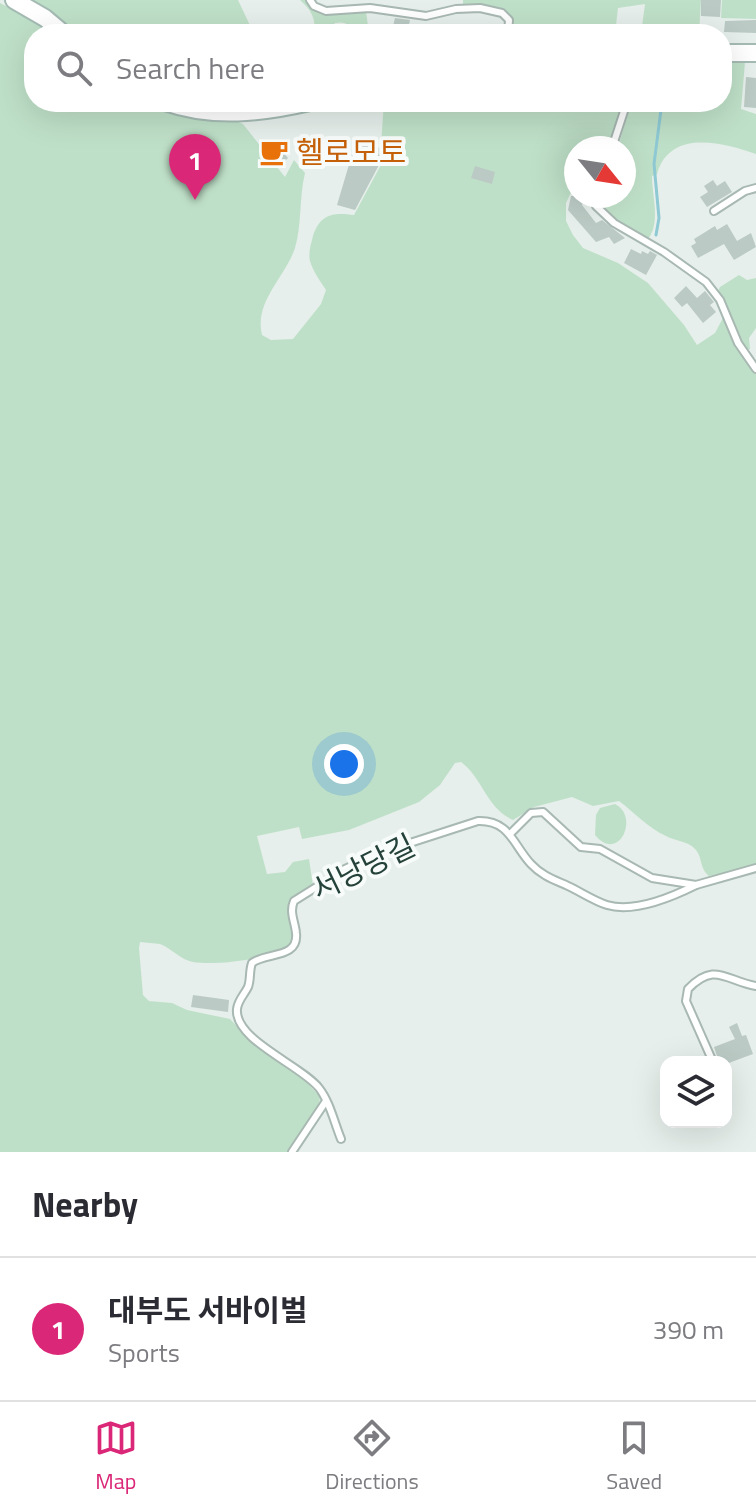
<!DOCTYPE html>
<meta charset="utf-8">
<style>
:root{--surface:#fff;--page:#f7f7f7;--text:#2b2b33;--muted:#7c7c81;--line:#e1e1e2;--accent:#db2777}
body{margin:0;font-family:"Titillium Web","Noto Sans KR",sans-serif;background:var(--page);color:var(--text)}
.controls{position:absolute;right:24px;bottom:24px;display:grid;overflow:hidden;border-radius:16px;box-shadow:0 8px 32px #0002}
.controls button{width:72px;height:72px;display:grid;place-items:center;padding:0;border:0;border-bottom:2px solid var(--line);background:var(--surface);color:var(--text);font:40px sans-serif}
.compass{position:absolute;left:564px;top:136px;width:72px;height:72px;border-radius:50%;background:var(--surface);box-shadow:0 8px 32px #0002;rotate:120deg}
.you{position:absolute;left:344px;top:764px;width:28px;height:28px;margin:-20px;border:6px solid #fff;border-radius:50%;background:#1a73e8;box-shadow:0 0 0 12px #1a73e833}
.badge{display:grid;place-items:center;width:52px;height:52px;border-radius:50%;background:var(--accent);color:#fff;font-size:26px;font-weight:700}
.pin{position:absolute;translate:-50% -66px;filter:drop-shadow(0 2px 4px #0008)}
.pin::after{content:'';position:absolute;top:42px;width:28px;height:24px;background:inherit;clip-path:polygon(0 0,100% 0,50% 100%)}
.list{margin:0;padding:0;list-style:none}
h2{display:flex;justify-content:space-between;align-items:center;height:104px;margin:0;padding:0 32px;font-size:34px}
h2 small{font-size:26px;font-weight:400;color:var(--muted)}
.list li{display:grid;grid-template-columns:52px 1fr auto;gap:24px;align-items:center;box-sizing:border-box;height:144px;padding:0 32px;border-top:2px solid var(--line)}
.list b{display:block;font-size:30px;white-space:nowrap}
.list p{margin:0;font-size:26px;white-space:nowrap;color:var(--muted)}
.list em{font-size:26px;font-style:normal;color:var(--muted)}
.icon{flex:none;width:44px;height:44px;fill:none;stroke:currentColor;stroke-width:2;stroke-linecap:round;stroke-linejoin:round}
.map{position:relative;flex:none;width:756px;height:1152px;overflow:hidden}
.search{position:absolute;background:var(--surface);box-shadow:0 8px 32px #0002;left:24px;right:24px;top:24px;height:88px;display:flex;align-items:center;gap:20px;box-sizing:border-box;padding:0 28px;border-radius:32px;color:var(--muted);font-size:30px}
.sheet{height:248px;background:var(--surface)}
nav{display:flex;justify-content:space-around;align-items:center;box-sizing:border-box;height:112px;border-top:2px solid var(--line);background:var(--surface);font-size:22px;color:var(--muted)}
nav a{display:grid;justify-items:center;gap:4px}
nav .on{color:var(--accent)}
.map>svg:first-child{display:block}
.green{fill:#bfe0c8}
.lines{fill:none;stroke-linecap:round;stroke-linejoin:round}
.stream{stroke:#8ec9d4;stroke-width:3}
.building{fill:#bbcac4}
.lane-casing{stroke:#a8b8b2;stroke-width:10}
.secondary-casing{stroke:#a4bbb3;stroke-width:20}
.lane{stroke:#fff;stroke-width:6}
.secondary{stroke:#fff;stroke-width:16}
.labels{text-anchor:middle;dominant-baseline:central;stroke-width:8;stroke-linejoin:round;paint-order:stroke}
.food-label{font-size:30px;fill:#c56008;stroke:#f7fbf9;text-anchor:start}
.street-label{font-size:30px;fill:#24423a;stroke:#f7fbf9}
</style>
<div class="map">
<svg width="756" height="1152" viewBox="0 0 756 1152">
<rect width="100%" height="100%" fill="#e6efeb"/>
<!-- green -->
<g class="green">
<polygon points="32,0 238,0 254,34 78,34 50,11"/>
<path d="M300,0H308L314,8L366,11L369,34H355C350,25 346,21 335,23L328,34H314C316,18 312,11 300,0Z"/>
<path d="M463,0H701L699,34H641L645,4L618,8L615,34H512L513,24C506,4 481,6 463,5Z"/>
<polygon points="722,0 756,0 756,19 721,18"/>
<path d="M0,3L38,23L51,34H34V102H139L191,118L236,121L243,124L285,177L294,160L305,173C299,197 302,225 295,248C285,278 254,301 262,335L271,340L293,339L321,304L326,290C320,281 313,271 310,261C308,253 311,244 313,236C320,214 333,212 354,215L390,148L381,144L384,102H624L608,148H576V182L566,203V221L573,235L583,248L618,263L648,283L684,325L697,345L715,333L724,316L756,366V866L709,876C699,868 703,857 695,849C688,841 675,841 666,836C648,828 635,813 619,801L593,806L572,797L534,807L513,820C487,809 482,777 461,762L455,763L440,785L419,802L349,830L302,839L299,827L257,836L267,874L285,872L293,862L309,859L313,886L294,897L288,905L294,932L291,944C275,959 215,966 193,962C181,960 171,948 160,944C154,943 146,943 140,942L139,948L143,995L149,1001L172,1003L187,1010L230,1019L256,1046L304,1079L320,1097L319,1104L288,1152H0Z"/>
<path d="M722,62H745L741,109L756,114V154C724,143 670,128 657,174L652,176C652,196 661,223 648,239C629,232 607,215 598,197L624,196V148H618L631,102H722Z"/>
<polygon points="739,275 747,280 756,278 756,328 749,338 750,349 746,350 718,291 720,287"/>
<path d="M615,804C640,816 619,864 595,835L596,815L600,808Z"/>
</g>
<g class="lines">
<!-- stream -->
<polyline class="stream" points="656,235 659,218 654,164 662,102"/>
</g>
<!-- building -->
<g class="building">
<polygon points="701,0 721,0 720,17 701,16"/>
<polygon points="395,18 410,20 407,34 391,34"/>
<polygon points="756,20 756,33 724,32 725,21"/>
<polygon points="478,24 478,34 454,34 454,25"/>
<polygon points="746,77 756,78 756,108 744,107"/>
<polygon points="273,140 288,158 280,166 264,147"/>
<polygon points="356,141 387,150 355,210 337,205"/>
<polygon points="475,166 495,172 492,184 471,178"/>
<polygon points="713,180 717,186 725,181 732,192 707,207 700,197 708,192 704,186"/>
<polygon points="571,196 586,196 582,205 596,223 602,220 625,238 614,244 609,237 596,242 568,210"/>
<polygon points="727,224 737,241 751,233 756,247 734,260 724,244 698,258 691,246 696,243 694,239 715,226 717,230"/>
<polygon points="631,249 641,254 642,251 648,254 650,251 657,255 646,275 624,263"/>
<polygon points="686,286 697,298 705,291 714,302 710,305 716,312 703,323 687,303 682,307 674,298"/>
<polygon points="193,995 229,1000 228,1012 191,1007"/>
<polygon points="737,1023 742,1036 746,1035 753,1054 726,1064 726,1062 719,1062 714,1047 735,1039 729,1027"/>
</g>
<g class="lines">
<defs>
<g id="lane">
<polyline points="310,0 314,6 326,11 370,8 426,16 456,9 480,8 502,13 509,20 508,34"/>
<polyline points="612,148 627,102"/>
<polyline points="593,196 596,206 614,223 664,252 706,282 720,300 738,343 756,369"/>
<polyline points="714,211 745,191 756,188"/>
<polyline points="511,833 531,813 543,812 581,847 600,849 652,878 696,885 756,868"/>
<path d="M713,1062L686,1001L688,989C715,961 726,981 756,986"/>
<path d="M341,1139C334,1122 330,1102 319,1088C301,1065 234,1040 237,1009C238,1000 244,995 248,987C251,979 249,971 252,963C266,952 299,959 296,933C295,922 289,912 294,901L345,869L379,853L478,821C510,820 513,845 531,864C542,876 555,880 568,886C581,892 594,901 607,905C634,913 672,897 696,885"/>
<polyline points="292,1152 326,1101"/>
</g>
<g id="secondary">
<polyline points="14,0 45,18 64,34"/>
<polyline points="722,53 756,53"/>
<path d="M165,102C213,119 262,113 310,102"/>
</g>
</defs>
<!-- lane casing -->
<use href="#lane" class="lane-casing"/>
<!-- secondary casing -->
<use href="#secondary" class="secondary-casing"/>
<!-- lane -->
<use href="#lane" class="lane"/>
<!-- secondary -->
<use href="#secondary" class="secondary"/>
</g>
<!-- icons -->
<defs>
<symbol id="cafe-bare" viewBox="-9 -9 18 18"><path d="M-5.5-4.5H6V0H3Q3 3.5 0 3.5H-2.5Q-5.5 3.5-5.5 0ZM3-3.2v2h1.7v-2ZM-6 4.5H4V6H-6Z" fill="#e8710a" stroke="#f7fbf9" stroke-width="2.5" paint-order="stroke"/></symbol>
</defs>
<g fill-rule="evenodd">
<use href="#cafe-bare" x="254" y="132" width="40" height="40"/>
</g>
<g class="labels">
<!-- food labels -->
<g class="food-label">
<text x="296" y="152">헬로모토</text>
</g>
<!-- street labels -->
<g class="street-label">
<text transform="translate(363 867) rotate(-26)">서낭당길</text>
</g>
</g>
</svg>
<div class="controls">
<button><svg class="icon" aria-label="layers" viewBox="0 0 24 24"><path d="M12 4l9 5-9 5-9-5zM3 14l9 5 9-5"/></svg></button>
</div>
<svg class="compass" viewBox="-18 -18 36 36"><path d="M0-13l5 13h-10z" fill="#e53935"/><path d="M0 13l5-13h-10z" fill="#7c7c81"/></svg>
<div class="you"></div>
<div class="pin badge" style="left:195px;top:200px">1</div>
<div class="search"><svg class="icon" aria-label="search" viewBox="0 0 24 24"><circle cx="10" cy="10" r="6"/><path d="M15 15l6 6"/></svg>Search here</div>
</div>
<section class="sheet">
<h2>Nearby<small></small></h2>
<ul class="list">
<li><span class="badge">1</span><div><b>대부도 서바이벌</b><p>Sports</p></div><em>390 m</em></li>
</ul>
</section>
<nav>
<a class="on"><svg class="icon" aria-label="map" viewBox="0 0 24 24"><path d="M3 6l6-2 6 2 6-2v14l-6 2-6-2-6 2zM9 4v14M15 6v14"/></svg>Map</a>
<a><svg class="icon" aria-label="directions" viewBox="0 0 24 24"><path d="M12 3l9 9-9 9-9-9zM9 14v-3h6M13 9l2 2-2 2"/></svg>Directions</a>
<a><svg class="icon" aria-label="saved" viewBox="0 0 24 24"><path d="M7 4h10v16l-5-4-5 4z"/></svg>Saved</a>
</nav>
